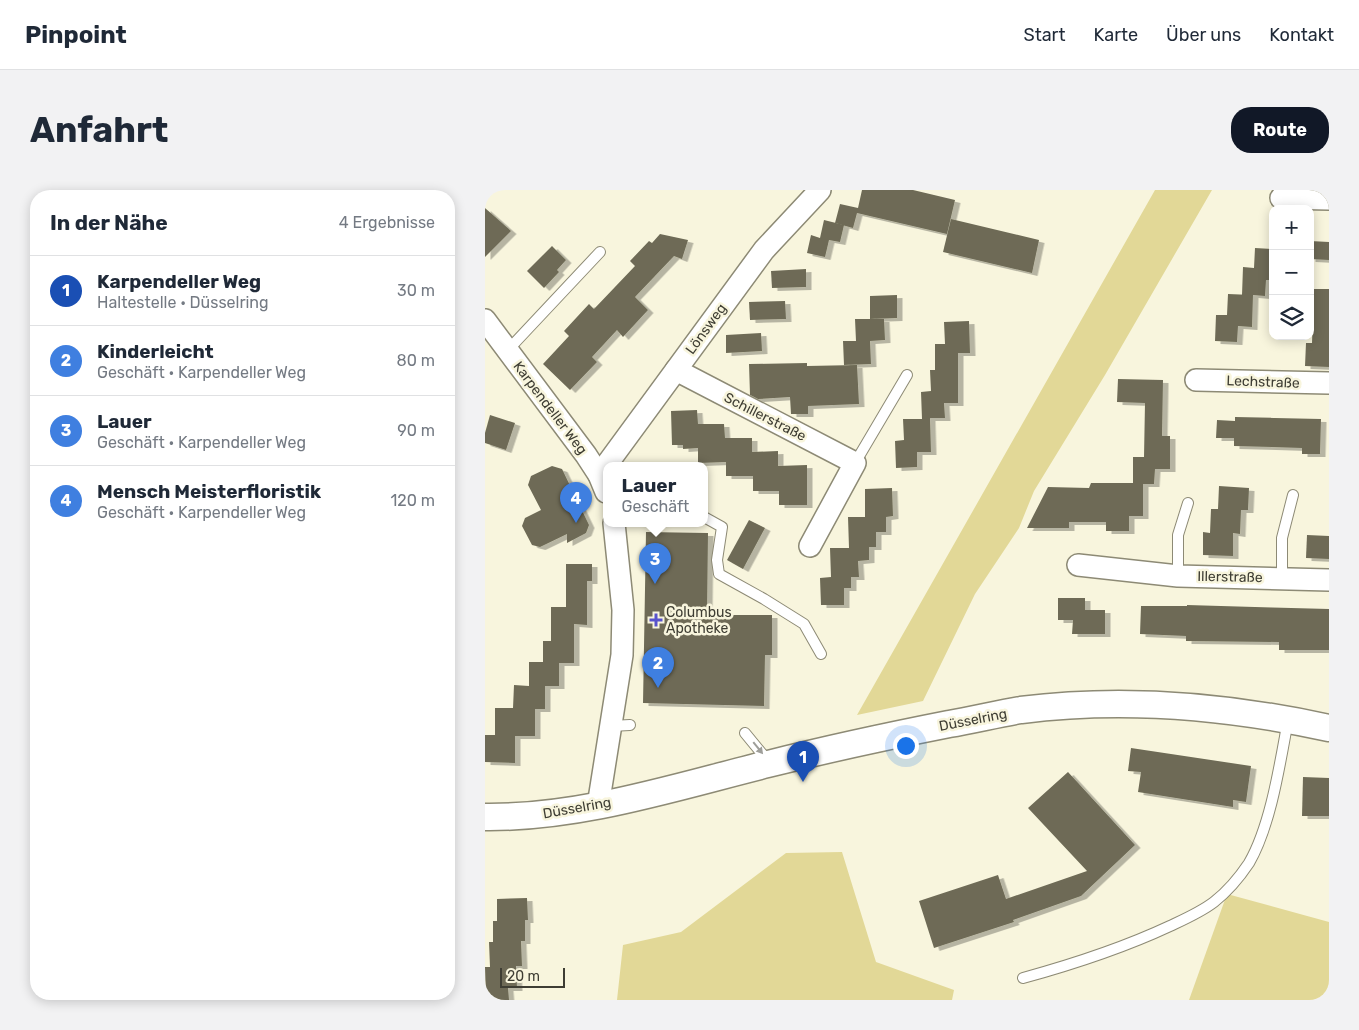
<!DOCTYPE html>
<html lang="de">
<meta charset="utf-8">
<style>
:root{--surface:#fff;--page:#f2f2f3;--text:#1f2937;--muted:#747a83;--line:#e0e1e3;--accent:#111827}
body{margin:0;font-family:Rubik,sans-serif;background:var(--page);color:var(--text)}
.controls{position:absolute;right:15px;top:15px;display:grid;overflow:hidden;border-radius:10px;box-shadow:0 2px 12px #0003}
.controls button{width:45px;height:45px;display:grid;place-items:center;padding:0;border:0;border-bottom:1px solid var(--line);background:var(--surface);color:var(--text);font:25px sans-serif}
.scale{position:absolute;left:15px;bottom:12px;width:65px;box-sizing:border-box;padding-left:5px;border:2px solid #3e3d33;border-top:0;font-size:14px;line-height:18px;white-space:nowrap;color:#3e3d33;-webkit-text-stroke:4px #f8f5dd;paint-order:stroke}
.you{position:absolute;left:420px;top:555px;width:18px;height:18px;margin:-12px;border:4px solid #fff;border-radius:50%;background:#1a73e8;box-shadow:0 0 0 8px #1a73e833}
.badge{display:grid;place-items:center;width:32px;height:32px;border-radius:50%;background:var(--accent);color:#fff;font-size:16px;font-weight:700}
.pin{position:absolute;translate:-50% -41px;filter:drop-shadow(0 1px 2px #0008)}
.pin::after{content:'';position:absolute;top:26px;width:18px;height:15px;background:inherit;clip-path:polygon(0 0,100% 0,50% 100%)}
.popup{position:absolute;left:118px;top:272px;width:105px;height:65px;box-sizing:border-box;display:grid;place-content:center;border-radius:10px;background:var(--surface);filter:drop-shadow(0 1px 4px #0005);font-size:16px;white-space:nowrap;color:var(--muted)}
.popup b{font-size:19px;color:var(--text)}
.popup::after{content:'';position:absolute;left:50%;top:100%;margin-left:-10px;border:10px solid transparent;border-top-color:var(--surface)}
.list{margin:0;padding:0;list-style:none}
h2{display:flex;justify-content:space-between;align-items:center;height:65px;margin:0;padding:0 20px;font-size:21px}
h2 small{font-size:16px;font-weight:400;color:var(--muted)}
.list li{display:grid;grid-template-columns:32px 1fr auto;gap:15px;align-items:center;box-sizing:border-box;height:70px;padding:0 20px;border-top:1px solid var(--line)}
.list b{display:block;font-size:19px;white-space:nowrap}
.list p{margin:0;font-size:16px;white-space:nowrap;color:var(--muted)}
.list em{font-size:16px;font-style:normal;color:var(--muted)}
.icon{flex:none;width:28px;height:28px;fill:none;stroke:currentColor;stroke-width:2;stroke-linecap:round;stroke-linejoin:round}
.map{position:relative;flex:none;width:844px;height:810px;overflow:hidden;border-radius:20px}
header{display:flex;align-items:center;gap:30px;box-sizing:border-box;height:70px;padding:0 25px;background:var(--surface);border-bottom:1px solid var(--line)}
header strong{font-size:24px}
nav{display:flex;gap:28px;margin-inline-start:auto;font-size:18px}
.intro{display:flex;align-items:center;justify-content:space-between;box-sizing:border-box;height:120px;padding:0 30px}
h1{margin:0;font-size:35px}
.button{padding:12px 22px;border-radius:20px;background:var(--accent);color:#fff;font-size:18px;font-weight:700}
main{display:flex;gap:30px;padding:0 30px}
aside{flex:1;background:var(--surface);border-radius:20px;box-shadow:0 2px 12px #0003}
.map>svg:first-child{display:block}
.green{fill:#e2d897}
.building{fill:#6e6b56;filter:url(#shadow)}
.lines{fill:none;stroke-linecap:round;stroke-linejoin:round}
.service-casing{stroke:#8d8a75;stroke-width:12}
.minor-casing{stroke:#8d8a75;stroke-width:24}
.tertiary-casing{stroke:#8d8a75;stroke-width:29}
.service{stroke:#fff;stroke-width:10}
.minor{stroke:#fff;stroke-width:21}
.tertiary{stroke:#fff;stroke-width:26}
.oneway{fill:#9e9e99}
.poi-dot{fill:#5953cb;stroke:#f8f5dd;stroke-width:2}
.labels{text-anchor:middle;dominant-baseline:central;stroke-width:5;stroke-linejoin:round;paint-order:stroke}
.street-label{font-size:14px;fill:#3e3d33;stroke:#f8f5dd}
.poi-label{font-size:14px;fill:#3e3d33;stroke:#f8f5dd;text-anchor:start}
</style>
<header>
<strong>Pinpoint</strong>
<nav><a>Start</a><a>Karte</a><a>Über uns</a><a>Kontakt</a></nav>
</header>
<div class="intro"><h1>Anfahrt</h1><a class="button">Route</a></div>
<main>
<aside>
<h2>In der Nähe<small>4 Ergebnisse</small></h2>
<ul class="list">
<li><span class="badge" style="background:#1a4fb4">1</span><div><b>Karpendeller Weg</b><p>Haltestelle · Düsselring</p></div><em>30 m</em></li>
<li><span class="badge" style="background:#3f7fe0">2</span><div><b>Kinderleicht</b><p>Geschäft · Karpendeller Weg</p></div><em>80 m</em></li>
<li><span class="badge" style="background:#3f7fe0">3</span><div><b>Lauer</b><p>Geschäft · Karpendeller Weg</p></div><em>90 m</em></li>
<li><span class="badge" style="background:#3f7fe0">4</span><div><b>Mensch Meisterfloristik</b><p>Geschäft · Karpendeller Weg</p></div><em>120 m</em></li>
</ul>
</aside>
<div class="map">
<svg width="844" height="810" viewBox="0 0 844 810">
<defs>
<filter id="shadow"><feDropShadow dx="5.5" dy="3" stdDeviation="0" flood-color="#0004"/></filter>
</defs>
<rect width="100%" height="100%" fill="#f8f5dd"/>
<!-- green -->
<g class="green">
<polygon points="670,0 727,0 620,185 549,301 534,338 490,404 438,511 372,525"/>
<polygon points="357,662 391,772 469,800 467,810 132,810 138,755 196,742 301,663"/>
<polygon points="742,704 844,732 844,810 704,810"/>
</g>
<!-- building -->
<g class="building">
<polygon points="377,0 428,0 470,10 462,44 372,23 368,38 350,33 355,14 373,18"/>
<polygon points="0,18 26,41 0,67"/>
<polygon points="466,29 554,50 547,83 458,62"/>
<polygon points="339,30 359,35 355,52 344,50 340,67 322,63 326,45 335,48"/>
<polygon points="175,44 203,50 197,69 189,66 150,107 163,120 138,147 132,140 107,167 112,172 85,200 58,174 84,146 79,141 104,114 109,119 150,76 145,71 164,51 167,53"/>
<polygon points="825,51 844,52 844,70 825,69"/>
<polygon points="67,56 81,70 72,80 74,82 59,98 42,81"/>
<polygon points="770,58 788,59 788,90 781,90 780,106 768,105 767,137 753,136 752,152 730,151 731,125 742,125 743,104 767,105 757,105 758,77 769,78"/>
<polygon points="321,79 321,97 287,98 286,81"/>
<polygon points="829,99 844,99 844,177 820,176 821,153 827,153"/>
<polygon points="412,105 412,128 385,129 385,106"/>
<polygon points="300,111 301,129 265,130 264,112"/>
<polygon points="370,129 399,129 400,150 385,151 386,174 359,175 358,151 371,151"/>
<polygon points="484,131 485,163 473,163 473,213 459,213 460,228 445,228 446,262 432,262 432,277 411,278 410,251 419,250 418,229 437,229 436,202 446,201 445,180 450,180 450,154 460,154 459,132"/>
<polygon points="276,143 277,161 241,163 241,145"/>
<polygon points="322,173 322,176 372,175 374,214 323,216 323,224 306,224 305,207 273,209 265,205 264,174"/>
<polygon points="633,189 678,190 677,246 685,246 685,279 670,279 669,294 658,294 658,326 644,326 644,341 621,341 621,332 584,332 584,338 542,338 563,297 604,298 606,293 648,293 648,267 659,267 660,213 632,212"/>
<polygon points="212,220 213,234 239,234 240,248 267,248 267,262 293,261 293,276 322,275 322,315 294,315 294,301 268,301 268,286 241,286 241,272 213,273 213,258 198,259 198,255 187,255 186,221"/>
<polygon points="5,225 30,233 21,260 0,253 0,243"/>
<polygon points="750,227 836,229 835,264 817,264 817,258 749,256 749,248 731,248 732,230 750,231"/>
<polygon points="67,276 77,279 104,335 101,343 82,353 82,344 55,357 47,355 37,336 40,328 56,320 43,295 46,286"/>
<polygon points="734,296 764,298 763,320 756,320 755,344 748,343 748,366 718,365 718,342 725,343 726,319 733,319"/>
<polygon points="407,298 408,326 401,327 401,342 391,342 391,357 384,357 384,370 373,371 374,387 366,387 366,398 359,398 359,415 336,415 335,388 346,387 345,358 364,358 363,327 380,327 380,299"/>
<polygon points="264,330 280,338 258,379 242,370"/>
<polygon points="161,342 223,343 222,425 287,425 287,465 280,465 279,516 158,513"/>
<polygon points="822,345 844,346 844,369 821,368"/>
<polygon points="81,374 107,374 107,391 102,391 102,435 89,434 89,473 74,473 74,496 60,496 60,519 50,519 50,546 30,546 30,573 0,572 0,545 10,545 10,518 28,518 29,495 44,496 44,472 58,472 58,451 66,451 66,417 81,417"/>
<polygon points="573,408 600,408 600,420 620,420 620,444 587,444 588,430 573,430"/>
<polygon points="702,415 844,419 844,460 794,460 794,452 701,451 701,446 655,444 656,416 702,416"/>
<polygon points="646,558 766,576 761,612 748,610 748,617 653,602 656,582 643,581"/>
<polygon points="583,582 650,655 596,706 528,730 529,732 449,758 434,711 513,685 521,709 602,681 543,618"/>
<polygon points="818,587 844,588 844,626 817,626"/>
<polygon points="42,708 43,730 40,730 40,751 36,751 37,776 31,776 32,798 23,798 24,810 1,810 0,777 5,777 4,752 8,752 8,731 12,731 12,709"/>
</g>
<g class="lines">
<defs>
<g id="service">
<polyline points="22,161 115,62"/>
<polyline points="370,273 422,185"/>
<polyline points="219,327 237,337 232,370 234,384 279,409 319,434 336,464"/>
<polyline points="693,386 693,345 703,313"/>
<polyline points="797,388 797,348 808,305"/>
<polyline points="126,536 145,535"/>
<polyline points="260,543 283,571"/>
<path d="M538,788C589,774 638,758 685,736C700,729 716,722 729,712C743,701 754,688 764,673C786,635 795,573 803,530"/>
</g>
<g id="minor">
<polyline points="796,8 844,9"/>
<polyline points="0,130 101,265 114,285 121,302"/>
<polyline points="191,180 370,273 325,356"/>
<polyline points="711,190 844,193"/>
<polyline points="114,285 279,60 335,0"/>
<polyline points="593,375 693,386 844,390"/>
<polyline points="113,616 137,465 138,420 129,333"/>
</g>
<path id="tertiary" d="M0,627C96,628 190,597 283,574C343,559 403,546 464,534C488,530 512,524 536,520C638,507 743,516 844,538"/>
</defs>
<!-- service casing -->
<use href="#service" class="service-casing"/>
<!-- minor casing -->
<use href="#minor" class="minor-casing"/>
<!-- tertiary casing -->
<use href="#tertiary" class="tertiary-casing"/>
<!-- service -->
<use href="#service" class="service"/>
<!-- minor -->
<use href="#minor" class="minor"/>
<!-- tertiary -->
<use href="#tertiary" class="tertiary"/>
</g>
<!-- one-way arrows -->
<defs><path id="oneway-solid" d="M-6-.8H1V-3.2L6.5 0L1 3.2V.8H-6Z" transform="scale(1.25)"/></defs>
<use class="oneway" href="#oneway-solid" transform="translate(273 558) rotate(51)"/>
<!-- markers -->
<path class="poi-dot" d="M168.5 422.5h5v5h5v5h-5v5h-5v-5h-5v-5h5z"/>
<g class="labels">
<!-- street labels -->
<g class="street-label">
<text transform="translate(221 139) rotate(-54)">Lönsweg</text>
<text transform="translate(778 192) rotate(2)">Lechstraße</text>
<text transform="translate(65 218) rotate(53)">Karpendeller Weg</text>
<text transform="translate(280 227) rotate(27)">Schillerstraße</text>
<text transform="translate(745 387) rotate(1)">Illerstraße</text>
<text transform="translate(488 530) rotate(-11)">Düsselring</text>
<text transform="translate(92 618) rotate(-10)">Düsselring</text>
</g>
<!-- poi labels -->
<g class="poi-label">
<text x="181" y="422">Columbus<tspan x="181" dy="16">Apotheke</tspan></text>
</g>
</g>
</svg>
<div class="controls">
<button>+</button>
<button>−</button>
<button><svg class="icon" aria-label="layers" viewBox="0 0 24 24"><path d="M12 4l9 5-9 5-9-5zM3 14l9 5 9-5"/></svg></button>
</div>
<div class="scale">20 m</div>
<div class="you"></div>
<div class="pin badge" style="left:318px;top:592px;background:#1a4fb4">1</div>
<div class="pin badge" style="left:173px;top:498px;background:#3f7fe0">2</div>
<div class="pin badge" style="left:170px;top:394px;background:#3f7fe0">3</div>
<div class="popup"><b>Lauer</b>Geschäft</div>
<div class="pin badge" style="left:91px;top:333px;background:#3f7fe0">4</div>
</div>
</main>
